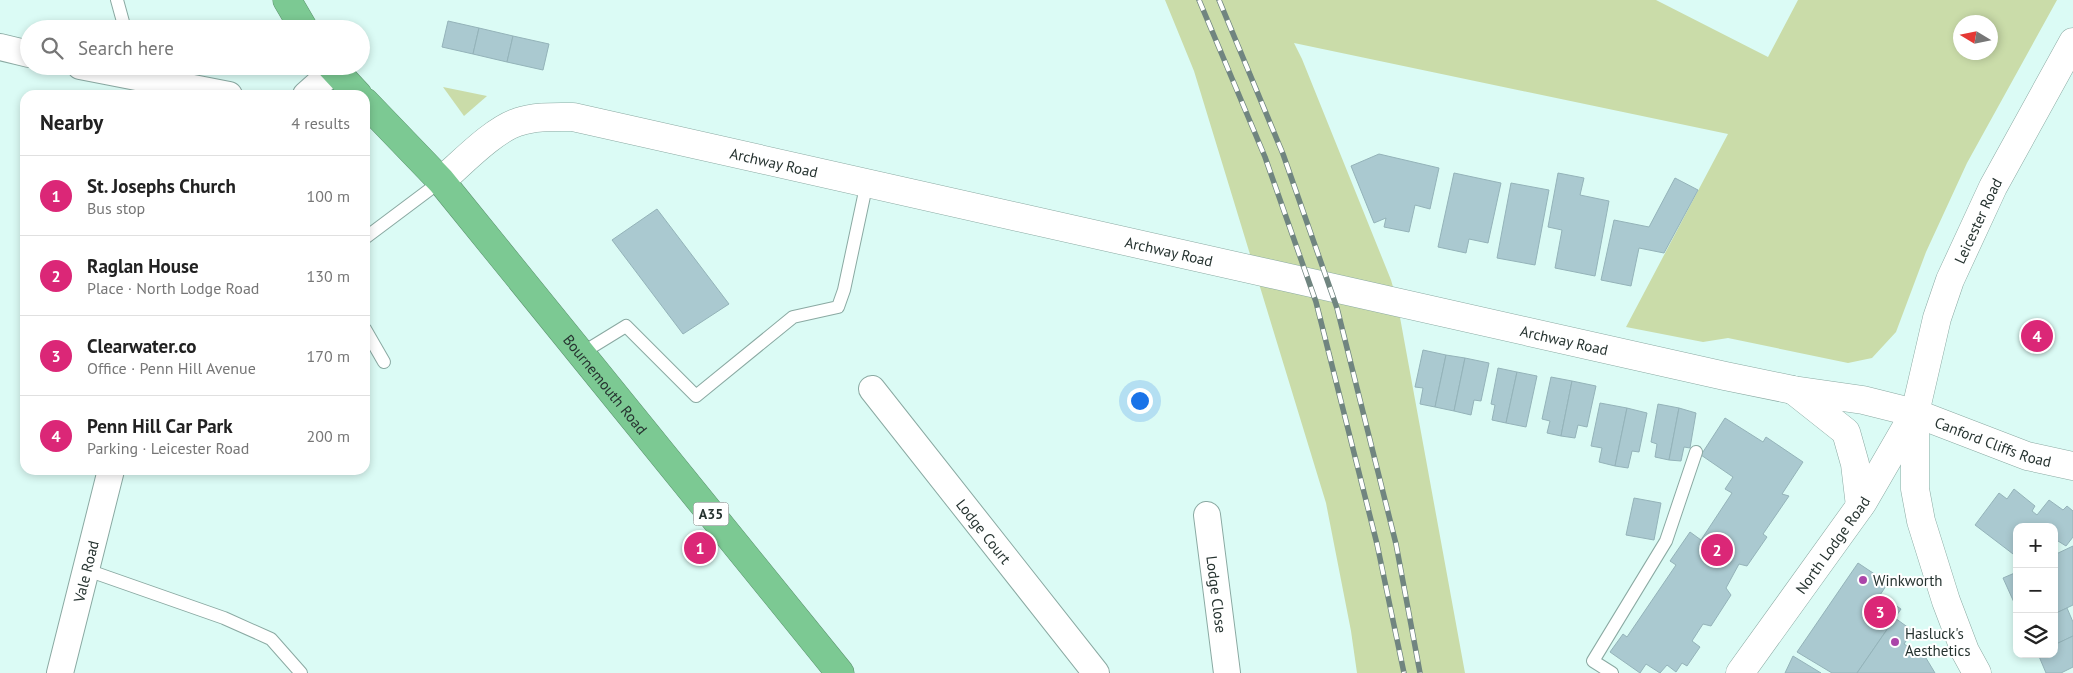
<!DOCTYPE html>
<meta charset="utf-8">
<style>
:root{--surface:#fff;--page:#f2f2f2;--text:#222;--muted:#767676;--line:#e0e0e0;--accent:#db2777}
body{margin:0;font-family:"PT Sans",sans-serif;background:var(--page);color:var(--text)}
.controls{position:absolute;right:15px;bottom:15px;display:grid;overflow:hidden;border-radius:10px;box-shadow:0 2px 8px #0003}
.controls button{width:45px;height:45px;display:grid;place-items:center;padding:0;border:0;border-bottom:1px solid var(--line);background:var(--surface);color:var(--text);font:25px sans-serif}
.compass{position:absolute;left:1953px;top:15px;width:45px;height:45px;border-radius:50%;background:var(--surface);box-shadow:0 2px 8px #0003;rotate:280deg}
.you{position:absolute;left:1139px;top:400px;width:18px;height:18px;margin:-12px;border:4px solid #fff;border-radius:50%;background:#1a73e8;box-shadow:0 0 0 8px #1a73e833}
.badge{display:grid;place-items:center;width:32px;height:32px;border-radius:50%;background:var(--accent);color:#fff;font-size:16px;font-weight:700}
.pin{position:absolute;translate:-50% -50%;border:2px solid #fff;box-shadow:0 1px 5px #0006}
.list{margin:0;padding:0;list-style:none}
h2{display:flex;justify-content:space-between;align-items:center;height:65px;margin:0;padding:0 20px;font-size:21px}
h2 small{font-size:16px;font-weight:400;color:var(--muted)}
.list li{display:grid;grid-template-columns:32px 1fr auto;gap:15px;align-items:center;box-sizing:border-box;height:80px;padding:0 20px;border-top:1px solid var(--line)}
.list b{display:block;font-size:19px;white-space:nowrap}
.list p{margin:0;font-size:16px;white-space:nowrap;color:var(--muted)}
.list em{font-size:16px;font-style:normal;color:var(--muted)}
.icon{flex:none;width:28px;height:28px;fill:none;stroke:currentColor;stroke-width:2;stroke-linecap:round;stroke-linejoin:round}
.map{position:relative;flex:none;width:2073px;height:673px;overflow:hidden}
.search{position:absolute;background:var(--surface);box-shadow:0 2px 8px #0003;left:20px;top:20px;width:350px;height:55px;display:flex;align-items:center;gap:12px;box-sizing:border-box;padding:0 18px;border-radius:28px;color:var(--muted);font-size:19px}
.panel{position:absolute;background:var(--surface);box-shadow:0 2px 8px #0003;left:20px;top:90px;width:350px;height:385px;border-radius:15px}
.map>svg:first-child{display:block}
.green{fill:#cadca9;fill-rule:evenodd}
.building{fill:#aac9d0;stroke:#94b3b9}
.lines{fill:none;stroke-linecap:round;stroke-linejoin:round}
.lane-casing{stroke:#8aa9a2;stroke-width:14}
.street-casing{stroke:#8aa9a2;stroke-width:28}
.secondary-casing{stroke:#8aa9a2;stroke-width:29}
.highway-casing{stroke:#5e9470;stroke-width:29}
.lane{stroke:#fff;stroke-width:12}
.street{stroke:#fff;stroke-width:26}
.secondary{stroke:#fff;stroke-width:28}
.highway{stroke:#7cc993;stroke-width:28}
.rail-casing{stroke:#708580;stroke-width:5.5}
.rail{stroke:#fff;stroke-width:4;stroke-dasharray:11;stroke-linecap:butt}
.poi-dot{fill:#ab45a9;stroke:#fff;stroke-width:2}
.labels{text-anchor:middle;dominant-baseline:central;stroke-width:4;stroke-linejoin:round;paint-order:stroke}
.shield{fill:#fff;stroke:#67706e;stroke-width:1}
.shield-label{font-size:14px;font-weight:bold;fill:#263330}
.street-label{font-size:15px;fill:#263330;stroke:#fff}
.poi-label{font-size:15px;fill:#263330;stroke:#fff;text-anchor:start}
</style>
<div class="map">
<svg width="2073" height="673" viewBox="0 0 2073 673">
<rect width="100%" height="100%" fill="#dbfbf5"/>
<!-- green -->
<g class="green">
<path d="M1165,0H1656L1768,57L1798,0H2057L1967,163L1926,252L1896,332L1872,358L1848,363L1728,338L1703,342L1626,327L1728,134L1294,43L1302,59L1391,280L1397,301L1465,673H1357L1351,631L1326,503L1194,71ZM1960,22H1990V52H1960Z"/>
<polygon points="443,87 487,96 464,116"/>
</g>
<!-- building -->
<g class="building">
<polygon points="448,21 479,28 473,54 442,47"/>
<polygon points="479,28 513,36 507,62 473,54"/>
<polygon points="513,36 549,44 543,70 507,62"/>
<polygon points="1379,154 1439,168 1430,209 1415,205 1409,232 1384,227 1386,218 1374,223 1351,166"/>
<polygon points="1454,173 1501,183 1488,243 1469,239 1466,253 1438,247"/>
<polygon points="1558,173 1584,178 1580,195 1609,201 1595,276 1555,268 1562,230 1548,227"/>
<polygon points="1675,178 1698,190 1664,253 1639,248 1631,286 1601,280 1614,220 1649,227"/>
<polygon points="1511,183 1549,190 1535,265 1497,258"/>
<polygon points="657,209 729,304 683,334 612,240"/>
<polygon points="1423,350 1446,355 1435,407 1420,404 1423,388 1415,387"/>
<polygon points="1446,355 1465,358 1454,411 1435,407"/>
<polygon points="1465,358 1489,363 1481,401 1474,400 1471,415 1454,411"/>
<polygon points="1498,368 1517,372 1506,423 1492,420 1495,405 1491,404"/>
<polygon points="1517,372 1537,376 1526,427 1506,423"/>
<polygon points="1551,377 1572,381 1561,436 1547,433 1550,421 1542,419"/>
<polygon points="1572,381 1596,386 1587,427 1578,425 1575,438 1561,436"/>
<polygon points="1600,403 1627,408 1615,466 1599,462 1602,448 1591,446"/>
<polygon points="1658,404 1679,408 1669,460 1655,457 1657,444 1651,442"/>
<polygon points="1627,408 1647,413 1639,452 1632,451 1628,468 1615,466"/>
<polygon points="1679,408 1696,413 1690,448 1684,447 1681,461 1669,460"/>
<polygon points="1725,418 1763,442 1766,437 1803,462 1782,494 1789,496 1763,534 1767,537 1747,566 1739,564 1726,588 1731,595 1711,626 1703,624 1692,641 1700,647 1687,666 1682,663 1676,672 1667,665 1660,673 1646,664 1640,673 1610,652 1623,634 1627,637 1676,565 1670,561 1690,532 1701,540 1732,493 1725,489 1733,477 1701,455"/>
<polygon points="2014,489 2035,506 2032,511 2037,515 2049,500 2063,510 2067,506 2073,511 2073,537 2066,546 2058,541 2054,546 2054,527 2017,527 2017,557 1975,525 1999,493 2007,499"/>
<polygon points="1634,498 1661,503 1654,540 1626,535"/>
<polygon points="2073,546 2073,605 2054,614 2054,555"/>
<polygon points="1858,563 1888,583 1880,595 1901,609 1857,673 1832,673 1797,652"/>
<polygon points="2017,572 2017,609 2003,578"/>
<polygon points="2067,608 2073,622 2073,636 2054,645 2054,614"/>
<polygon points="1895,618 1913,631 1904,644 1926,658 1935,673 1857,673"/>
<polygon points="2073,636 2073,667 2061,673 2046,673 2038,654 2054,654 2054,645"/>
<polygon points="1793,656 1821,673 1785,673"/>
</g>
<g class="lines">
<defs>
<g id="lane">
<polyline points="117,0 125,29"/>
<polyline points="365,238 441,181"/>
<polyline points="365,329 384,362"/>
<polyline points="582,353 626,326 696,396 793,317 838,307 844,290 867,182"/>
<polyline points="87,570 224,618 271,639 301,673"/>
<polyline points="1612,673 1593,661 1666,541 1696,452"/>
</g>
<g id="street">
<polyline points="0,47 29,54"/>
<polyline points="80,66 229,95"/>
<polyline points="306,95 334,70"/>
<path id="s1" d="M872,389L1096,673"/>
<path id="s2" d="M1207,515L1227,673"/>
<path id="s3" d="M60,673L111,470"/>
</g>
<g id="secondary">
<path id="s4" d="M441,181C462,163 493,130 518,122C535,116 555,117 573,117L1725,376L1793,390L1863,400L1915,413L2027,456L2073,466"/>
<polyline points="1793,390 1846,432 1855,464 1860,506"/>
<path id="s5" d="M1740,673L1863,502L1914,414"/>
<path id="s6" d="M1977,673L1965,651L1946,601L1921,521L1915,489V413L1937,318L1950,280L1993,187L2073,42"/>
</g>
<g id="highway">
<polyline points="287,0 304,29"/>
<polyline points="331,66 358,95"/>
<path id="s7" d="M365,102L441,181L840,673"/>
</g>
</defs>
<!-- lane casing -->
<use href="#lane" class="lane-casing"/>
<!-- street casing -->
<use href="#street" class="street-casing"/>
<!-- secondary casing -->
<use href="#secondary" class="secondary-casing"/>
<!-- highway casing -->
<use href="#highway" class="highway-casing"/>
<!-- lane -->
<use href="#lane" class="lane"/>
<!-- street -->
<use href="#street" class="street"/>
<!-- secondary -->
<use href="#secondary" class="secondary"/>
<!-- highway -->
<use href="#highway" class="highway"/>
<defs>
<g id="rail">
<polyline points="1199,0 1265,157 1316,302 1377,544 1404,673"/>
<polyline points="1219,0 1283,154 1337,308 1396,544 1420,673"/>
</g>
</defs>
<!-- rail casing -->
<use href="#rail" class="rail-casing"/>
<!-- rail -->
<use href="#rail" class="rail"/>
</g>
<!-- markers -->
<g class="poi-dot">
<circle cx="1863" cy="580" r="5"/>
<circle cx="1895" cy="642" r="5"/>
</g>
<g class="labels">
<!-- shield labels -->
<rect class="shield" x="693.5" y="502.5" width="35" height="23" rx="4"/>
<g class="shield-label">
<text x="711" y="514">A35</text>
</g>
<!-- street labels -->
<g class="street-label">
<text stroke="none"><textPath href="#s4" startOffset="359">Archway Road</textPath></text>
<text stroke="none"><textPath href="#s6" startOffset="474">Leicester Road</textPath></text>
<text stroke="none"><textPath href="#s4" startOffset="764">Archway Road</textPath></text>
<text stroke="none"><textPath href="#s4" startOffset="1169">Archway Road</textPath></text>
<text stroke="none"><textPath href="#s7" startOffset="371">Bournemouth Road</textPath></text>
<text stroke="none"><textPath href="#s4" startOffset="1611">Canford Cliffs Road</textPath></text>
<text stroke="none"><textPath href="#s1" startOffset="181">Lodge Court</textPath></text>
<text stroke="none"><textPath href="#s5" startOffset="158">North Lodge Road</textPath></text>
<text stroke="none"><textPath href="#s3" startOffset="105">Vale Road</textPath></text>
<text stroke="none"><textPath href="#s2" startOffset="80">Lodge Close</textPath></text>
</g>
<!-- poi labels -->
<g class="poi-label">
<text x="1873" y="580">Winkworth</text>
<text x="1905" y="633">Hasluck's<tspan x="1905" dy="17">Aesthetics</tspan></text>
</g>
</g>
</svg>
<div class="controls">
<button>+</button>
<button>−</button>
<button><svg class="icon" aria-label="layers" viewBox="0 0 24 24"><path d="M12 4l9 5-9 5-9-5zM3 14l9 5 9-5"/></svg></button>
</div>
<svg class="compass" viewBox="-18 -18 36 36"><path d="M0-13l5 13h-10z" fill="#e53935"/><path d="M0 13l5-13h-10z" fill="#767676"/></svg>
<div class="you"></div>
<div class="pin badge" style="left:700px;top:548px">1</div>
<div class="pin badge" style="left:1717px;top:550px">2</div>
<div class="pin badge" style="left:1880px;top:612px">3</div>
<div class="pin badge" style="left:2037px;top:336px">4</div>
<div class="search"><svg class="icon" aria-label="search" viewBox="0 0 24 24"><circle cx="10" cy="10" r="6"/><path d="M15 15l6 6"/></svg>Search here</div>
<section class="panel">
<h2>Nearby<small>4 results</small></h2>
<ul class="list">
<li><span class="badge">1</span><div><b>St. Josephs Church</b><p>Bus stop</p></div><em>100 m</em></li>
<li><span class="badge">2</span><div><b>Raglan House</b><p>Place · North Lodge Road</p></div><em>130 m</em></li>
<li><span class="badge">3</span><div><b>Clearwater.co</b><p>Office · Penn Hill Avenue</p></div><em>170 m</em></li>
<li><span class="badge">4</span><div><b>Penn Hill Car Park</b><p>Parking · Leicester Road</p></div><em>200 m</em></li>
</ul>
</section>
</div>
